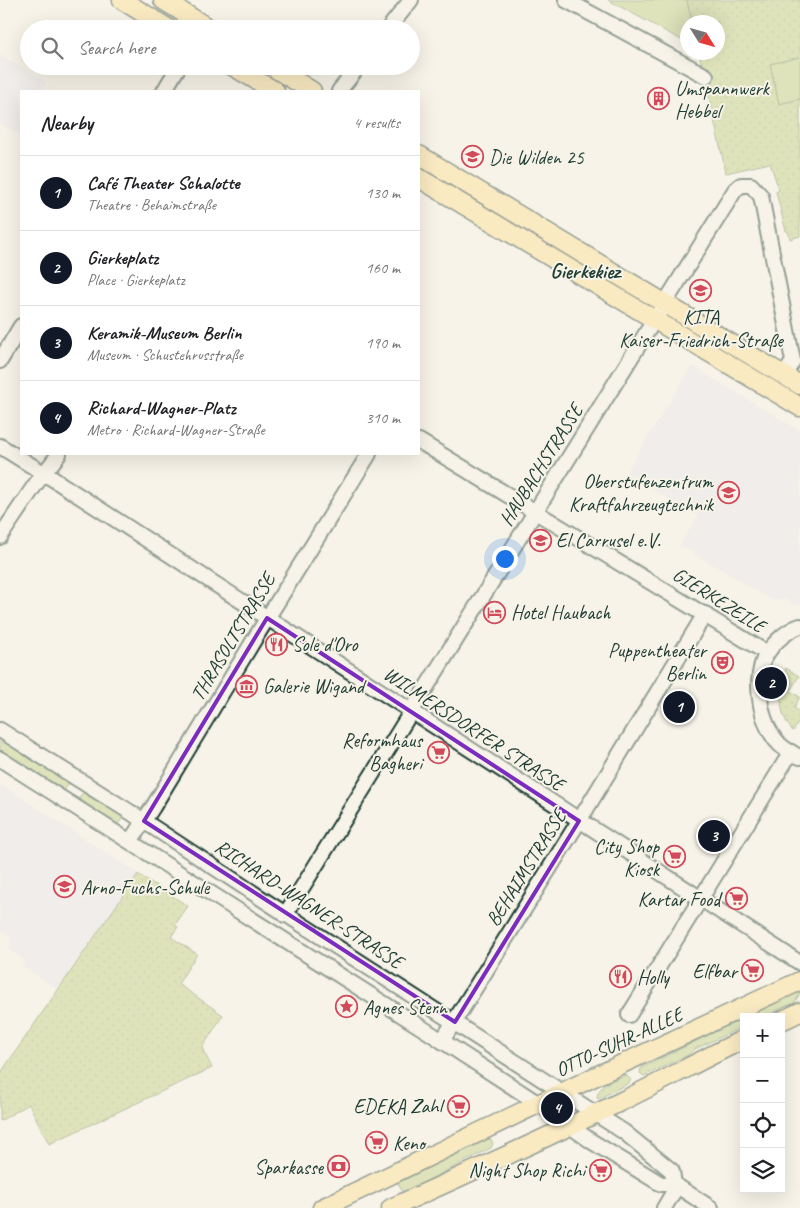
<!DOCTYPE html>
<meta charset="utf-8">
<style>
:root{--surface:#fff;--page:#f6f6f6;--text:#202124;--muted:#757577;--line:#e0e0e0;--accent:#111827}
body{margin:0;font-family:Caveat,sans-serif;background:var(--page);color:var(--text)}
.controls{position:absolute;right:15px;bottom:15px;display:grid;overflow:hidden;border-radius:0px;box-shadow:0 5px 20px #0002}
.controls button{width:45px;height:45px;display:grid;place-items:center;padding:0;border:0;border-bottom:1px solid var(--line);background:var(--surface);color:var(--text);font:25px sans-serif}
.compass{position:absolute;left:680px;top:15px;width:45px;height:45px;border-radius:50%;background:var(--surface);box-shadow:0 5px 20px #0002;rotate:127deg}
.you{position:absolute;left:504px;top:558px;width:18px;height:18px;margin:-12px;border:4px solid #fff;border-radius:50%;background:#1a73e8;box-shadow:0 0 0 8px #1a73e833}
.badge{display:grid;place-items:center;width:32px;height:32px;border-radius:50%;background:var(--accent);color:#fff;font-size:16px;font-weight:700}
.pin{position:absolute;translate:-50% -50%;border:2px solid #fff;box-shadow:0 1px 5px #0006}
.list{margin:0;padding:0;list-style:none}
h2{display:flex;justify-content:space-between;align-items:center;height:65px;margin:0;padding:0 20px;font-size:21px}
h2 small{font-size:16px;font-weight:400;color:var(--muted)}
.list li{display:grid;grid-template-columns:32px 1fr auto;gap:15px;align-items:center;box-sizing:border-box;height:75px;padding:0 20px;border-top:1px solid var(--line)}
.list b{display:block;font-size:19px;white-space:nowrap}
.list p{margin:0;font-size:16px;white-space:nowrap;color:var(--muted)}
.list em{font-size:16px;font-style:normal;color:var(--muted)}
.icon{flex:none;width:28px;height:28px;fill:none;stroke:currentColor;stroke-width:2;stroke-linecap:round;stroke-linejoin:round}
.map{position:relative;flex:none;width:800px;height:1208px;overflow:hidden}
.search{position:absolute;background:var(--surface);box-shadow:0 5px 20px #0002;left:20px;top:20px;width:400px;height:55px;display:flex;align-items:center;gap:12px;box-sizing:border-box;padding:0 18px;border-radius:28px;color:var(--muted);font-size:19px}
.panel{position:absolute;background:var(--surface);box-shadow:0 5px 20px #0002;left:20px;top:90px;width:400px;height:365px;border-radius:0px}
.map>svg:first-child{display:block}
.built{fill:#e6e6ed}
.grass{fill:#bfd186;stroke:#6f875d}
.park{fill:url(#park-dots);stroke:#6f875d}
.lines{fill:none;stroke-linecap:round;stroke-linejoin:round}
.minor-casing{stroke:#1f3d34;stroke-width:18}
.major-casing{stroke:#1f3d34;stroke-width:21}
.minor{stroke:#f7f3e8;stroke-width:14}
.major{stroke:#fbdf96;stroke-width:18}
.marked{fill:none;stroke:#7b2cbf;stroke-width:4;stroke-linejoin:round}
.labels{text-anchor:middle;dominant-baseline:central;stroke-width:4;stroke-linejoin:round;paint-order:stroke}
.poi-label{font-size:20px;fill:#1f3d34;stroke:#f7f3e8;text-anchor:start}
.street-label{font-size:20px;fill:#1f3d34;stroke:#f7f3e8}
.neighbourhood-label{font-size:21px;font-weight:bold;fill:#1f3d34;stroke:#f7f3e8}
</style>
<div class="map">
<svg width="800" height="1208" viewBox="0 0 800 1208">
<defs>
<pattern id="park-dots" width="8" height="8" patternUnits="userSpaceOnUse" patternTransform="scale(1.25)"><rect width="8" height="8" fill="#bfd186"/><path d="M2 2h.1M6 6h.1" fill="none" stroke="#a4b474" stroke-width="1.8" stroke-linecap="round"/></pattern>
</defs>
<rect width="100%" height="100%" fill="#f7f3e8"/>
<filter id="ink" filterUnits="userSpaceOnUse"><feTurbulence type="fractalNoise" baseFrequency=".02" numOctaves="2"/><feDisplacementMap in="SourceGraphic" scale="10" xChannelSelector="R" yChannelSelector="G"/><feConvolveMatrix kernelMatrix="1 2 1 2 8 2 1 2 1" color-interpolation-filters="sRGB"/></filter>
<g filter="url(#ink)">
<!-- built -->
<g class="built">
<polygon points="0,55 46,82 41,91 21,91 21,135 0,123"/>
<polygon points="692,366 800,431 800,605 793,605 785,598 774,601 680,545 698,516 626,473"/>
<polygon points="0,784 138,874 57,989 22,966 25,961 9,949 11,945 10,943 12,938 0,930"/>
</g>
<!-- grass -->
<g class="grass">
<polygon points="608,0 687,0 692,22 688,22 687,43"/>
<polygon points="800,57 800,99 779,104 770,64"/>
<polygon points="497,210 648,302 647,304 495,213"/>
<polygon points="0,738 69,783 64,791 0,750"/>
<polygon points="83,793 123,817 117,826 80,802 79,797"/>
<path d="M799,990L800,993L795,1002L763,1017H744V1026L695,1049L688,1055L644,1076L640,1073L641,1068C694,1043 746,1015 799,990Z"/>
<path d="M626,1075L631,1080L629,1083L598,1099L597,1098C598,1084 615,1080 626,1075Z"/>
<polygon points="486,1138 490,1139 493,1143 491,1148 403,1193 398,1183"/>
</g>
<!-- park -->
<g class="park">
<polygon points="687,0 800,0 800,57 770,64 779,104 800,99 800,236 790,239 788,231 786,231 776,192 779,190 770,163 726,173 699,53 718,52 718,22 692,22"/>
<path d="M786,668L799,676L790,691L800,697L794,708L800,712V720L793,731C777,713 779,690 786,668Z"/>
<polygon points="138,874 188,906 175,925 178,927 171,937 197,954 178,984 223,1015 202,1048 212,1068 49,1144 29,1104 0,1121 0,1074"/>
</g>
<g class="lines">
<defs>
<g id="minor">
<polyline points="566,0 706,76"/>
<polyline points="388,29 411,0"/>
<polyline points="164,91 179,66"/>
<polyline points="339,91 359,66"/>
<polyline points="0,361 21,326"/>
<polyline points="419,441 767,653"/>
<polyline points="0,446 53,479 800,963"/>
<polyline points="0,537 35,485 59,454"/>
<path d="M800,626C785,631 767,648 762,664C755,689 761,726 780,745C786,750 793,754 800,757"/>
<polyline points="0,730 130,812 270,904 624,1132 672,1171 674,1184"/>
<polyline points="0,759 427,1031 539,1104 591,1141 661,1184 674,1184 711,1208"/>
<polyline points="131,840 153,807 260,630 369,454"/>
<polyline points="285,915 735,190 741,185 751,185 761,196 793,361 784,376"/>
<polyline points="629,1015 791,752"/>
<polyline points="442,1041 579,821 705,614"/>
<polyline points="664,1208 677,1186"/>
</g>
<g id="major">
<polyline points="122,0 169,29"/>
<polyline points="163,0 210,29"/>
<polyline points="232,66 275,91"/>
<polyline points="271,66 312,91"/>
<polyline points="419,155 800,385"/>
<polyline points="419,178 800,407"/>
<polyline points="781,1021 800,1012"/>
<polyline points="322,1208 594,1077 800,981"/>
<path d="M391,1208C469,1173 546,1138 622,1101C663,1081 703,1059 744,1039"/>
</g>
</defs>
<!-- minor casing -->
<use href="#minor" class="minor-casing"/>
<!-- major casing -->
<use href="#major" class="major-casing"/>
<!-- minor -->
<use href="#minor" class="minor"/>
<!-- major -->
<use href="#major" class="major"/>
</g>
</g>
<!-- marked area -->
<path d="M0 0H800V1208H0ZM267,618L579,821L455,1022L144,821Z" fill="#f7f3e8" fill-opacity=".55" fill-rule="evenodd"/>
<path class="marked" d="M267,618L579,821L455,1022L144,821Z"/>
<!-- icons -->
<defs>
<symbol id="building-ring" viewBox="-11 -11 22 22"><circle r="9.5" fill="#f7f3e8" stroke="#d1495b" stroke-width="1.5"/><path d="M-4-6H4V6H1V3H-1V6H-4ZM-2.5-4.3h1.7v1.8h-1.7ZM.8-4.3h1.7v1.8H.8ZM-2.5-1h1.7V.8h-1.7ZM.8-1h1.7V.8H.8Z" fill="#d1495b"/></symbol>
<symbol id="school-ring" viewBox="-11 -11 22 22"><circle r="9.5" fill="#f7f3e8" stroke="#d1495b" stroke-width="1.5"/><path d="M0-5L7-2L0 1L-7-2ZM-4 1L0 2.5L4 1V4Q0 6-4 4Z" fill="#d1495b"/></symbol>
<symbol id="hotel-ring" viewBox="-11 -11 22 22"><circle r="9.5" fill="#f7f3e8" stroke="#d1495b" stroke-width="1.5"/><path d="M-6-4.5h1.5V1H6V5H4.5V3h-9V5H-6ZM-4 0a1.8 1.8 0 1 1 3.6 0ZM.5 0V-2.5h3Q6-2.5 6 0Z" fill="#d1495b"/></symbol>
<symbol id="restaurant-ring" viewBox="-11 -11 22 22"><circle r="9.5" fill="#f7f3e8" stroke="#d1495b" stroke-width="1.5"/><path d="M-5-6h1v4h1v-4h1v4h1v-4h1v5L-1.5 .5V6h-2V.5L-5-1ZM5-6V6H3V1.5H1.5Q1.5-4 5-6Z" fill="#d1495b"/></symbol>
<symbol id="theatre-ring" viewBox="-11 -11 22 22"><circle r="9.5" fill="#f7f3e8" stroke="#d1495b" stroke-width="1.5"/><path d="M-5-5.5Q0-4 5-5.5V0Q5 5 0 6Q-5 5-5 0ZM-3.3-2.5H-1v1.5H-3.3ZM1-2.5H3.3v1.5H1ZM-2.8 1Q0 5.5 2.8 1Z" fill="#d1495b"/></symbol>
<symbol id="museum-ring" viewBox="-11 -11 22 22"><circle r="9.5" fill="#f7f3e8" stroke="#d1495b" stroke-width="1.5"/><path d="M0-6L6-3V-2H-6V-3ZM-5-1h2V3h-2ZM-1-1h2V3h-2ZM3-1h2V3H3ZM-6 4H6V6H-6Z" fill="#d1495b"/></symbol>
<symbol id="supermarket-ring" viewBox="-11 -11 22 22"><circle r="9.5" fill="#f7f3e8" stroke="#d1495b" stroke-width="1.5"/><path d="M-6-5.5h2.5l.6 2H6L4.5 2H-2.5L-4.4-4H-6ZM-1.5 3.2a1.3 1.3 0 1 0 .1 0ZM3 3.2a1.3 1.3 0 1 0 .1 0Z" fill="#d1495b"/></symbol>
<symbol id="sight-ring" viewBox="-11 -11 22 22"><circle r="9.5" fill="#f7f3e8" stroke="#d1495b" stroke-width="1.5"/><path d="M0-6L1.8-2.2L6-1.7L2.9 1.2L3.7 5.4L0 3.3L-3.7 5.4L-2.9 1.2L-6-1.7L-1.8-2.2Z" fill="#d1495b"/></symbol>
<symbol id="bank-ring" viewBox="-11 -11 22 22"><circle r="9.5" fill="#f7f3e8" stroke="#d1495b" stroke-width="1.5"/><path d="M-6-4H6V4H-6ZM0-2.3a2.3 2.3 0 1 0 0 4.6a2.3 2.3 0 1 0 0-4.6Z" fill="#d1495b"/></symbol>
</defs>
<g fill-rule="evenodd">
<use href="#building-ring" x="646" y="86" width="25" height="25"/>
<use href="#school-ring" x="460" y="144" width="25" height="25"/>
<use href="#school-ring" x="688" y="278" width="25" height="25"/>
<use href="#school-ring" x="716" y="480" width="25" height="25"/>
<use href="#school-ring" x="528" y="528" width="25" height="25"/>
<use href="#hotel-ring" x="482" y="600" width="25" height="25"/>
<use href="#restaurant-ring" x="264" y="632" width="25" height="25"/>
<use href="#theatre-ring" x="710" y="650" width="25" height="25"/>
<use href="#museum-ring" x="234" y="674" width="25" height="25"/>
<use href="#supermarket-ring" x="426" y="740" width="25" height="25"/>
<use href="#supermarket-ring" x="662" y="844" width="25" height="25"/>
<use href="#school-ring" x="52" y="874" width="25" height="25"/>
<use href="#supermarket-ring" x="724" y="886" width="25" height="25"/>
<use href="#supermarket-ring" x="740" y="958" width="25" height="25"/>
<use href="#restaurant-ring" x="608" y="964" width="25" height="25"/>
<use href="#sight-ring" x="334" y="994" width="25" height="25"/>
<use href="#supermarket-ring" x="446" y="1094" width="25" height="25"/>
<use href="#supermarket-ring" x="364" y="1130" width="25" height="25"/>
<use href="#bank-ring" x="326" y="1154" width="25" height="25"/>
<use href="#supermarket-ring" x="588" y="1158" width="25" height="25"/>
</g>
<g class="labels">
<!-- poi labels -->
<g class="poi-label">
<text x="675" y="88">Umspannwerk<tspan x="675" dy="23">Hebbel</tspan></text>
<text x="489" y="157">Die Wilden 25</text>
<text x="701" y="317" text-anchor="middle">KITA<tspan x="701" dy="23">Kaiser-Friedrich-Straße</tspan></text>
<text x="713" y="481" text-anchor="end">Oberstufenzentrum<tspan x="713" dy="23">Kraftfahrzeugtechnik</tspan></text>
<text x="556" y="540">El Carrusel e.V.</text>
<text x="511" y="612">Hotel Haubach</text>
<text x="292" y="644">Sole d'Oro</text>
<text x="706" y="650" text-anchor="end">Puppentheater<tspan x="706" dy="23">Berlin</tspan></text>
<text x="263" y="686">Galerie Wigand</text>
<text x="422" y="740" text-anchor="end">Reformhaus<tspan x="422" dy="23">Bagheri</tspan></text>
<text x="659" y="846" text-anchor="end">City Shop<tspan x="659" dy="23">Kiosk</tspan></text>
<text x="81" y="887">Arno-Fuchs-Schule</text>
<text x="720" y="899" text-anchor="end">Kartar Food</text>
<text x="737" y="971" text-anchor="end">Elfbar</text>
<text x="637" y="977">Holly</text>
<text x="363" y="1007">Agnes Stern</text>
<text x="442" y="1106" text-anchor="end">EDEKA Zahl</text>
<text x="393" y="1143">Keno</text>
<text x="323" y="1167" text-anchor="end">Sparkasse</text>
<text x="585" y="1170" text-anchor="end">Night Shop Richi</text>
</g>
<!-- street labels -->
<g class="street-label">
<text transform="translate(541 465) rotate(-58)">HAUBACHSTRASSE</text>
<text transform="translate(719 600) rotate(32)">GIERKEZEILE</text>
<text transform="translate(233 637) rotate(-59)">THRASOLTSTRASSE</text>
<text transform="translate(474 729) rotate(33)">WILMERSDORFER STRASSE</text>
<text transform="translate(526 868) rotate(-58)">BEHAIMSTRASSE</text>
<text transform="translate(309 904) rotate(33)">RICHARD-WAGNER-STRASSE</text>
<text transform="translate(619 1042) rotate(-25)">OTTO-SUHR-ALLEE</text>
</g>
<!-- neighbourhood labels -->
<g class="neighbourhood-label">
<text x="585" y="271">Gierkekiez</text>
</g>
</g>
</svg>
<div class="controls">
<button>+</button>
<button>−</button>
<button><svg class="icon" aria-label="locate" viewBox="0 0 24 24"><circle cx="12" cy="12" r="6"/><path d="M12 2v4M12 18v4M2 12h4M18 12h4"/></svg></button>
<button><svg class="icon" aria-label="layers" viewBox="0 0 24 24"><path d="M12 4l9 5-9 5-9-5zM3 14l9 5 9-5"/></svg></button>
</div>
<svg class="compass" viewBox="-18 -18 36 36"><path d="M0-13l5 13h-10z" fill="#e53935"/><path d="M0 13l5-13h-10z" fill="#757577"/></svg>
<div class="you"></div>
<div class="pin badge" style="left:679px;top:707px">1</div>
<div class="pin badge" style="left:771px;top:683px">2</div>
<div class="pin badge" style="left:714px;top:836px">3</div>
<div class="pin badge" style="left:557px;top:1108px">4</div>
<div class="search"><svg class="icon" aria-label="search" viewBox="0 0 24 24"><circle cx="10" cy="10" r="6"/><path d="M15 15l6 6"/></svg>Search here</div>
<section class="panel">
<h2>Nearby<small>4 results</small></h2>
<ul class="list">
<li><span class="badge">1</span><div><b>Café Theater Schalotte</b><p>Theatre · Behaimstraße</p></div><em>130 m</em></li>
<li><span class="badge">2</span><div><b>Gierkeplatz</b><p>Place · Gierkeplatz</p></div><em>160 m</em></li>
<li><span class="badge">3</span><div><b>Keramik-Museum Berlin</b><p>Museum · Schustehrusstraße</p></div><em>190 m</em></li>
<li><span class="badge">4</span><div><b>Richard-Wagner-Platz</b><p>Metro · Richard-Wagner-Straße</p></div><em>310 m</em></li>
</ul>
</section>
</div>
